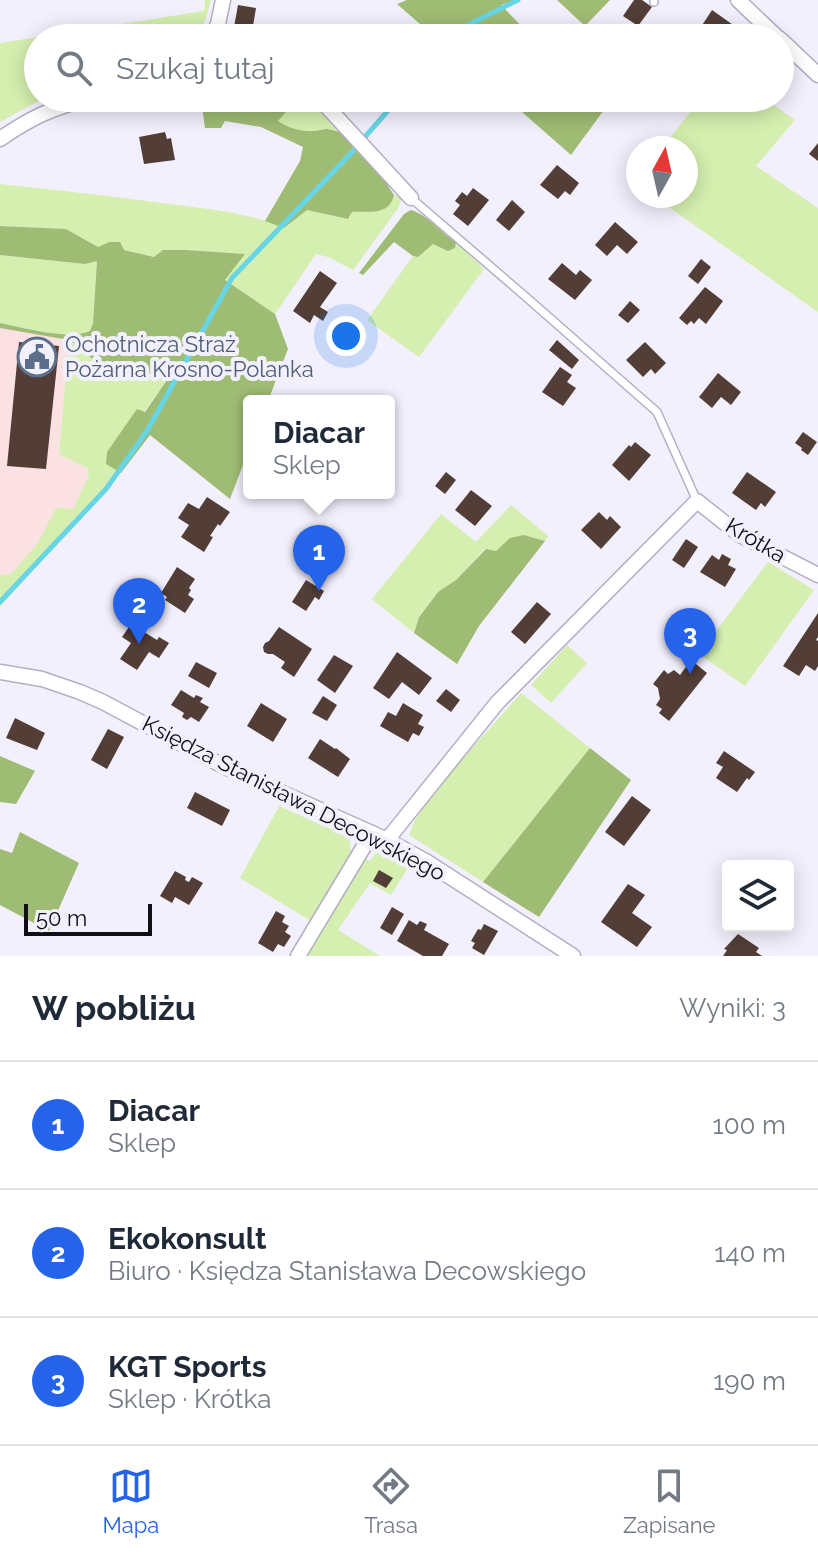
<!DOCTYPE html>
<html lang="pl">
<meta charset="utf-8">
<style>
:root{--surface:#fff;--page:#f6f6f7;--text:#1f2937;--muted:#747a83;--line:#e0e1e3;--accent:#2563eb}
body{margin:0;font-family:Raleway,sans-serif;background:var(--page);color:var(--text)}
.controls{position:absolute;right:24px;bottom:24px;display:grid;overflow:hidden;border-radius:8px;box-shadow:0 4px 20px #0003}
.controls button{width:72px;height:72px;display:grid;place-items:center;padding:0;border:0;border-bottom:2px solid var(--line);background:var(--surface);color:var(--text);font:40px sans-serif}
.compass{position:absolute;left:626px;top:136px;width:72px;height:72px;border-radius:50%;background:var(--surface);box-shadow:0 4px 20px #0003;rotate:8deg}
.scale{position:absolute;left:24px;bottom:20px;width:128px;box-sizing:border-box;padding-left:8px;border:4px solid #110e16;border-top:0;font-size:22px;line-height:28px;white-space:nowrap;color:#110e16;-webkit-text-stroke:6px #f3f0fd;paint-order:stroke}
.you{position:absolute;left:346px;top:336px;width:28px;height:28px;margin:-20px;border:6px solid #fff;border-radius:50%;background:#1a73e8;box-shadow:0 0 0 12px #1a73e833}
.badge{display:grid;place-items:center;width:52px;height:52px;border-radius:50%;background:var(--accent);color:#fff;font-size:26px;font-weight:700}
.pin{position:absolute;translate:-50% -66px;filter:drop-shadow(0 2px 4px #0008)}
.pin::after{content:'';position:absolute;top:42px;width:28px;height:24px;background:inherit;clip-path:polygon(0 0,100% 0,50% 100%)}
.popup{position:absolute;left:243px;top:395px;width:152px;height:104px;box-sizing:border-box;display:grid;place-content:center;border-radius:8px;background:var(--surface);filter:drop-shadow(0 2px 6px #0005);font-size:26px;white-space:nowrap;color:var(--muted)}
.popup b{font-size:30px;color:var(--text)}
.popup::after{content:'';position:absolute;left:50%;top:100%;margin-left:-16px;border:16px solid transparent;border-top-color:var(--surface)}
.list{margin:0;padding:0;list-style:none}
h2{display:flex;justify-content:space-between;align-items:center;height:104px;margin:0;padding:0 32px;font-size:34px}
h2 small{font-size:26px;font-weight:400;color:var(--muted)}
.list li{display:grid;grid-template-columns:52px 1fr auto;gap:24px;align-items:center;box-sizing:border-box;height:128px;padding:0 32px;border-top:2px solid var(--line)}
.list b{display:block;font-size:30px;white-space:nowrap}
.list p{margin:0;font-size:26px;white-space:nowrap;color:var(--muted)}
.list em{font-size:26px;font-style:normal;color:var(--muted)}
.icon{flex:none;width:44px;height:44px;fill:none;stroke:currentColor;stroke-width:2;stroke-linecap:round;stroke-linejoin:round}
.map{position:relative;flex:none;width:818px;height:956px;overflow:hidden}
.search{position:absolute;background:var(--surface);box-shadow:0 4px 20px #0003;left:24px;right:24px;top:24px;height:88px;display:flex;align-items:center;gap:20px;box-sizing:border-box;padding:0 28px;border-radius:44px;color:var(--muted);font-size:30px}
.sheet{height:488px;background:var(--surface)}
nav{display:flex;justify-content:space-around;align-items:center;box-sizing:border-box;height:112px;border-top:2px solid var(--line);background:var(--surface);font-size:22px;color:var(--muted)}
nav a{display:grid;justify-items:center;gap:4px}
nav .on{color:var(--accent)}
.map>svg:first-child{display:block}
.industrial{fill:#fce1e3}
.green{fill:#d4efaf}
.forest{fill:#9fbc74}
.lines{fill:none;stroke-linecap:round;stroke-linejoin:round}
.stream{stroke:#68d5e6;stroke-width:5}
.building{fill:#523e37}
.lane-casing{stroke:#b4aec4;stroke-width:10}
.street-casing{stroke:#b4aec4;stroke-width:17}
.lane{stroke:#fff;stroke-width:7}
.street{stroke:#fff;stroke-width:14}
.labels{text-anchor:middle;dominant-baseline:central;stroke-width:8;stroke-linejoin:round;paint-order:stroke}
.service-label{font-size:22px;fill:#4e5e75;stroke:#f3f0fd;text-anchor:start}
.street-label{font-size:22px;fill:#110e16;stroke:#f3f0fd}
</style>
<div class="map">
<svg width="818" height="956" viewBox="0 0 818 956">
<rect width="100%" height="100%" fill="#f3f0fd"/>
<!-- industrial -->
<polygon class="industrial" points="0,328 69,340 59,454 87,468 89,475 73,509 56,508 39,543 11,574 0,575"/>
<!-- green -->
<g class="green">
<polygon points="205,0 211,0 205,21 196,38 38,38 38,98 44,98 0,122 0,43 204,11"/>
<polygon points="286,98 309,98 318,103 352,139 327,129 311,132 288,128 278,121 286,112"/>
<polygon points="701,98 764,98 795,120 756,166 818,208 818,312 653,196 686,196 686,148 662,148"/>
<path d="M0,184C59,190 118,197 177,205C209,209 255,214 284,228L307,210L348,219L352,212C370,211 389,216 394,195L402,197L399,207L353,270L328,257L316,254L275,314L225,280L244,254L186,250H164L154,257L124,250L109,242L98,247L66,229L0,226Z"/>
<polygon points="456,242 484,269 419,357 367,320 413,256 418,257 433,244 455,248"/>
<path d="M0,255L85,264L97,260L93,323L90,331C68,340 24,328 0,323Z"/>
<polygon points="69,340 83,348 96,364 169,377 106,464 121,473 0,607 0,575 11,574 38,543 56,508 73,509 89,475 87,468 59,454"/>
<polygon points="511,505 548,536 545,541 524,535 496,551 485,549 456,580 438,592 419,616 414,633 372,599 441,514 476,542"/>
<polygon points="768,562 814,590 745,686 699,654"/>
<polygon points="567,645 587,663 551,703 531,685"/>
<polygon points="521,693 590,748 483,882 409,835 415,820 427,803 427,799"/>
<polygon points="279,806 344,835 350,839 350,849 353,851 311,921 240,878"/>
<polygon points="378,853 386,854 408,868 391,895 370,883 338,930 380,956 305,956 338,900 366,859 370,861 375,854"/>
</g>
<!-- forest -->
<g class="forest">
<polygon points="407,0 516,0 501,5 533,38 436,38 397,4"/>
<polygon points="557,0 610,0 585,26"/>
<path d="M201,98H286V112L278,121C288,128 302,132 314,131C317,131 324,129 327,129C360,133 378,170 394,195C389,216 370,211 352,212L348,219L307,210L284,228L265,221L300,161L303,147L261,127L225,121L221,128H205Z"/>
<polygon points="506,98 592,98 604,110 571,155"/>
<path d="M411,210C428,215 441,233 456,242L455,248L448,251L433,244L418,257L413,256L394,242L363,275L359,273L404,214Z"/>
<path d="M0,226L66,229L98,247L109,242H120L124,250L154,257L163,250H186L245,254L225,280L275,314L288,349L268,401H249V449L230,499L150,435L121,473L106,464L107,452L137,409L145,412L169,377L96,364L83,348L69,340L0,328V323C24,328 68,340 90,331L93,323L97,261L85,264L0,255Z"/>
<polygon points="524,535 545,541 479,626 457,664 414,633 419,617 438,592 456,580 486,549 496,551 510,538"/>
<polygon points="590,748 631,780 539,917 483,882"/>
<polygon points="0,756 35,771 16,804 0,802"/>
<polygon points="20,832 79,863 49,931 0,905 0,849 12,853"/>
</g>
<g class="lines">
<!-- stream -->
<g class="stream">
<polyline points="453,38 462,28 518,0"/>
<polyline points="364,138 399,98"/>
<polyline points="0,602 106,489 147,431 232,278 357,147"/>
</g>
</g>
<!-- building -->
<g class="building">
<polygon points="634,0 642,0 652,7 638,26 623,16"/>
<polygon points="238,5 256,8 251,38 232,38"/>
<polygon points="712,10 736,27 728,38 704,38 697,33"/>
<polygon points="673,24 686,33 683,38 670,38 665,35"/>
<polygon points="381,27 397,35 396,38 376,38"/>
<polygon points="165,132 167,139 171,138 175,160 144,164 139,137"/>
<polygon points="818,143 818,161 809,154"/>
<polygon points="557,165 579,183 570,195 565,191 558,199 540,185"/>
<polygon points="473,188 489,200 468,226 453,214 460,205 455,201 462,192 467,196"/>
<polygon points="512,200 525,212 509,231 496,220"/>
<polygon points="615,222 638,242 627,254 617,245 607,256 595,245"/>
<polygon points="701,259 711,267 698,284 688,276"/>
<polygon points="562,263 576,275 580,270 592,280 575,300 548,279"/>
<polygon points="320,271 337,283 320,307 328,312 323,321 314,315 310,323 293,311"/>
<polygon points="705,287 723,301 706,324 699,318 694,324 691,321 687,325 679,318"/>
<polygon points="630,301 640,310 628,323 618,315"/>
<polygon points="557,340 579,360 572,369 549,350"/>
<polygon points="19,342 59,346 46,469 7,466"/>
<polygon points="645,342 666,363 655,374 651,369 643,377 626,360"/>
<polygon points="560,367 572,375 567,382 576,388 563,406 542,392"/>
<polygon points="718,373 741,392 731,405 721,397 712,408 699,397"/>
<polygon points="803,432 817,442 808,455 801,450 802,448 795,443"/>
<polygon points="635,442 651,455 629,481 612,465 629,445 631,447"/>
<polygon points="446,472 456,480 445,494 435,486"/>
<polygon points="747,472 776,492 765,507 761,503 756,510 732,493"/>
<polygon points="471,490 492,506 475,526 455,510"/>
<polygon points="207,497 230,512 220,526 218,524 210,536 213,537 204,552 181,537 189,525 178,518 188,503 199,509"/>
<polygon points="599,512 607,520 610,516 621,527 601,549 581,530"/>
<polygon points="686,539 698,547 684,568 672,560"/>
<polygon points="722,554 731,559 728,565 736,569 725,587 700,572 712,555 719,560"/>
<polygon points="177,567 195,579 189,588 191,590 188,595 194,599 185,613 165,600 167,597 161,593"/>
<polygon points="306,580 324,591 319,600 315,597 306,611 292,602"/>
<polygon points="537,602 551,614 525,644 511,632"/>
<polygon points="818,613 818,637 816,640 818,641 818,666 815,671 806,665 799,676 783,666"/>
<polygon points="131,624 157,640 159,637 169,643 159,658 149,652 137,670 120,659 131,643 122,637"/>
<polygon points="279,627 312,649 294,677 281,668 285,662 273,654 268,654 264,652 263,647 265,643 269,641"/>
<polygon points="397,652 432,678 419,695 402,682 389,699 373,688"/>
<polygon points="334,655 353,666 335,693 317,680"/>
<polygon points="691,660 707,673 669,721 659,713 662,709 656,705 660,699 658,688 653,684 664,670 668,674 674,670 680,675"/>
<polygon points="196,662 217,673 209,688 188,676"/>
<polygon points="446,689 460,700 451,712 436,701"/>
<polygon points="181,690 194,698 196,695 203,698 200,702 209,707 199,722 191,717 187,720 182,717 184,713 171,705"/>
<polygon points="323,696 337,705 327,721 312,713"/>
<polygon points="261,703 287,719 273,742 247,726"/>
<polygon points="403,703 423,715 418,724 424,727 419,736 413,733 408,742 380,726 388,712 396,716"/>
<polygon points="15,718 45,733 37,750 6,738"/>
<polygon points="108,729 124,737 107,769 91,760"/>
<polygon points="320,739 335,749 336,748 350,759 338,777 308,758"/>
<polygon points="724,751 755,772 749,780 747,778 737,792 716,778 723,767 716,763"/>
<polygon points="195,792 230,810 222,826 187,808"/>
<polygon points="632,796 651,810 624,846 605,832"/>
<polygon points="379,870 393,878 386,888 373,881"/>
<polygon points="175,871 186,877 185,880 189,882 192,877 203,883 189,905 175,897 172,903 160,896"/>
<polygon points="628,884 645,895 632,913 652,927 637,947 601,922"/>
<polygon points="392,907 404,914 392,935 380,928"/>
<polygon points="276,911 285,916 282,922 289,926 285,932 291,936 284,947 278,944 273,952 258,943"/>
<polygon points="409,920 417,925 420,921 427,924 424,930 449,944 442,956 423,956 397,941"/>
<polygon points="484,924 498,931 484,955 472,948 475,943 471,941 478,929 481,930"/>
<polygon points="738,934 759,948 756,952 762,956 723,956 727,950 724,949"/>
</g>
<g class="lines">
<defs>
<g id="lane">
<polyline points="654,2 654,0"/>
<polyline points="411,198 526,297 657,412 697,501"/>
</g>
<g id="street">
<polyline points="738,0 778,38"/>
<polyline points="211,38 218,24 223,0"/>
<polyline points="780,39 818,75"/>
<polyline points="319,98 411,198"/>
<path d="M0,139C32,117 52,108 90,98"/>
<polyline points="0,672 42,679 80,692 103,702 225,767 387,840 427,862 573,956"/>
<polyline points="387,840 497,703 697,501 740,535 818,575"/>
<polyline points="298,956 372,833"/>
</g>
</defs>
<!-- lane casing -->
<use href="#lane" class="lane-casing"/>
<!-- street casing -->
<use href="#street" class="street-casing"/>
<!-- lane -->
<use href="#lane" class="lane"/>
<!-- street -->
<use href="#street" class="street"/>
</g>
<!-- icons -->
<defs>
<symbol id="civic-ring" viewBox="-11 -11 22 22"><circle r="9.5" fill="#f3f0fd" stroke="#5c6f8a" stroke-width="1.5"/><path d="M-.6-6.5H3V-4.5H.6V-3L4-1V1h2V6H-6V1h2V-1L-.6-3ZM-1.2 2.5V6h2.4V2.5Z" fill="#5c6f8a"/></symbol>
</defs>
<g fill-rule="evenodd">
<use href="#civic-ring" x="15" y="335" width="44" height="44"/>
</g>
<g class="labels">
<!-- service labels -->
<g class="service-label">
<text x="65" y="344">Ochotnicza Straż<tspan x="65" dy="25">Pożarna Krosno-Polanka</tspan></text>
</g>
<!-- street labels -->
<g class="street-label">
<text transform="translate(756 540) rotate(31)">Krótka</text>
<text transform="translate(294 798) rotate(27)">Księdza Stanisława Decowskiego</text>
</g>
</g>
</svg>
<div class="controls">
<button><svg class="icon" aria-label="layers" viewBox="0 0 24 24"><path d="M12 4l9 5-9 5-9-5zM3 14l9 5 9-5"/></svg></button>
</div>
<svg class="compass" viewBox="-18 -18 36 36"><path d="M0-13l5 13h-10z" fill="#e53935"/><path d="M0 13l5-13h-10z" fill="#747a83"/></svg>
<div class="scale">50 m</div>
<div class="you"></div>
<div class="pin badge" style="left:319px;top:591px">1</div>
<div class="popup"><b>Diacar</b>Sklep</div>
<div class="pin badge" style="left:139px;top:644px">2</div>
<div class="pin badge" style="left:690px;top:674px">3</div>
<div class="search"><svg class="icon" aria-label="search" viewBox="0 0 24 24"><circle cx="10" cy="10" r="6"/><path d="M15 15l6 6"/></svg>Szukaj tutaj</div>
</div>
<section class="sheet">
<h2>W pobliżu<small>Wyniki: 3</small></h2>
<ul class="list">
<li><span class="badge">1</span><div><b>Diacar</b><p>Sklep</p></div><em>100 m</em></li>
<li><span class="badge">2</span><div><b>Ekokonsult</b><p>Biuro · Księdza Stanisława Decowskiego</p></div><em>140 m</em></li>
<li><span class="badge">3</span><div><b>KGT Sports</b><p>Sklep · Krótka</p></div><em>190 m</em></li>
</ul>
</section>
<nav>
<a class="on"><svg class="icon" aria-label="map" viewBox="0 0 24 24"><path d="M3 6l6-2 6 2 6-2v14l-6 2-6-2-6 2zM9 4v14M15 6v14"/></svg>Mapa</a>
<a><svg class="icon" aria-label="directions" viewBox="0 0 24 24"><path d="M12 3l9 9-9 9-9-9zM9 14v-3h6M13 9l2 2-2 2"/></svg>Trasa</a>
<a><svg class="icon" aria-label="saved" viewBox="0 0 24 24"><path d="M7 4h10v16l-5-4-5 4z"/></svg>Zapisane</a>
</nav>
